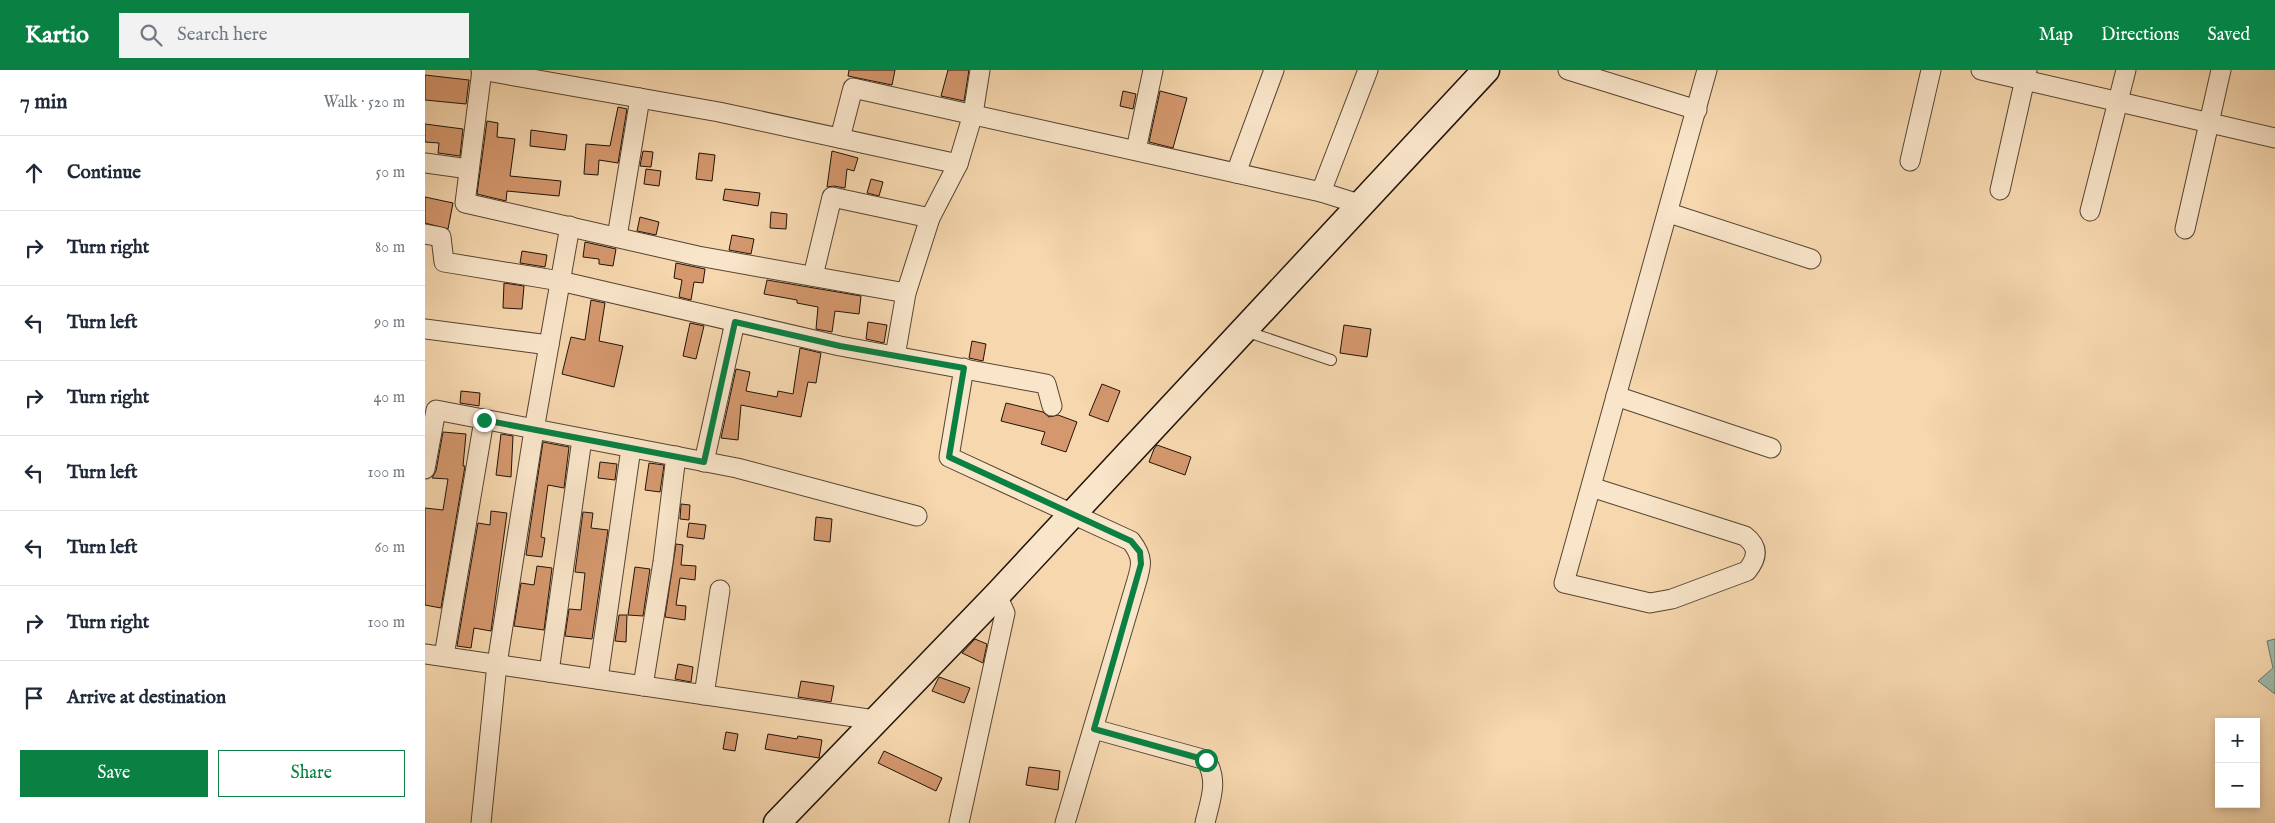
<!DOCTYPE html>
<meta charset="utf-8">
<style>
:root{--surface:#fff;--page:#f2f2f3;--text:#1f2937;--muted:#747a83;--line:#e0e1e3;--accent:#0b8043}
body{margin:0;font-family:"IM FELL English",serif;background:var(--page);color:var(--text)}
.controls{position:absolute;right:15px;bottom:15px;display:grid;overflow:hidden;border-radius:0px;box-shadow:0 2px 8px #0003}
.controls button{width:45px;height:45px;display:grid;place-items:center;padding:0;border:0;border-bottom:1px solid var(--line);background:var(--surface);color:var(--text);font:25px sans-serif}
.stop{position:absolute;width:15px;height:15px;margin:-11px;border:4px solid #0b8043;border-radius:50%;background:#fff}
.stop.end{background:#0b8043;border-color:#fff;box-shadow:0 1px 5px #0008}
.list{margin:0;padding:0;list-style:none}
h2{display:flex;justify-content:space-between;align-items:center;height:65px;margin:0;padding:0 20px;font-size:21px}
h2 small{font-size:16px;font-weight:400;color:var(--muted)}
.list li{display:grid;grid-template-columns:32px 1fr auto;gap:15px;align-items:center;box-sizing:border-box;height:75px;padding:0 20px;border-top:1px solid var(--line)}
.list b{display:block;font-size:19px;white-space:nowrap}
.list em{font-size:16px;font-style:normal;color:var(--muted)}
.actions{display:flex;gap:10px;padding:15px 20px}
.actions a{flex:1;padding:11px 0;border:1px solid var(--accent);border-radius:0px;text-align:center;font-size:18px;color:var(--accent)}
.actions .main{background:var(--accent);color:#fff}
.icon{flex:none;width:28px;height:28px;fill:none;stroke:currentColor;stroke-width:2;stroke-linecap:round;stroke-linejoin:round}
.map{position:relative;flex:none;width:1850px;height:753px;overflow:hidden}
header{display:flex;align-items:center;gap:30px;box-sizing:border-box;height:70px;padding:0 25px;background:var(--accent);color:#fff}
header strong{font-size:24px}
nav{display:flex;gap:28px;margin-inline-start:auto;font-size:18px}
.search{width:350px;height:45px;background:var(--page);display:flex;align-items:center;gap:12px;box-sizing:border-box;padding:0 18px;border-radius:0px;color:var(--muted);font-size:19px}
main{display:flex}
aside{flex:1;background:var(--surface)}
.map>svg:first-child{display:block}
.water{fill:#9dbaa9;stroke:#6b7769}
.building{fill:#d5986e;stroke:#201309}
.lines{fill:none;stroke-linecap:round;stroke-linejoin:round}
.lane-casing{stroke:#564432;stroke-width:12}
.street-casing{stroke:#564432;stroke-width:21}
.secondary-casing{stroke:#201309;stroke-width:29}
.lane{stroke:#f9e5ca;stroke-width:10}
.street{stroke:#f9e5ca;stroke-width:19}
.secondary{stroke:#f9e5ca;stroke-width:26}
.route{stroke:#0b8043;stroke-width:6}
</style>
<header>
<strong>Kartio</strong>
<div class="search"><svg class="icon" aria-label="search" viewBox="0 0 24 24"><circle cx="10" cy="10" r="6"/><path d="M15 15l6 6"/></svg>Search here</div>
<nav><a>Map</a><a>Directions</a><a>Saved</a></nav>
</header>
<main>
<aside>
<h2>7 min<small>Walk · 520 m</small></h2>
<ul class="list">
<li><svg class="icon" aria-label="ahead" viewBox="0 0 24 24"><path d="M12 20V5M6 11l6-6 6 6"/></svg><div><b>Continue</b></div><em>50 m</em></li>
<li><svg class="icon" aria-label="right" viewBox="0 0 24 24"><path d="M7 20v-9h11M14 6l5 5-5 5"/></svg><div><b>Turn right</b></div><em>80 m</em></li>
<li><svg class="icon" aria-label="left" viewBox="0 0 24 24"><path d="M17 20v-9H6M10 6l-5 5 5 5"/></svg><div><b>Turn left</b></div><em>90 m</em></li>
<li><svg class="icon" aria-label="right" viewBox="0 0 24 24"><path d="M7 20v-9h11M14 6l5 5-5 5"/></svg><div><b>Turn right</b></div><em>40 m</em></li>
<li><svg class="icon" aria-label="left" viewBox="0 0 24 24"><path d="M17 20v-9H6M10 6l-5 5 5 5"/></svg><div><b>Turn left</b></div><em>100 m</em></li>
<li><svg class="icon" aria-label="left" viewBox="0 0 24 24"><path d="M17 20v-9H6M10 6l-5 5 5 5"/></svg><div><b>Turn left</b></div><em>60 m</em></li>
<li><svg class="icon" aria-label="right" viewBox="0 0 24 24"><path d="M7 20v-9h11M14 6l5 5-5 5"/></svg><div><b>Turn right</b></div><em>100 m</em></li>
<li><svg class="icon" aria-label="arrive" viewBox="0 0 24 24"><path d="M6 21V4h12l-3 4 3 4H6"/></svg><div><b>Arrive at destination</b></div></li>
</ul>
<div class="actions"><a class="main">Save</a><a>Share</a></div>
</aside>
<div class="map">
<svg width="1850" height="753" viewBox="0 0 1850 753">
<rect width="100%" height="100%" fill="#f6d7ae"/>
<filter id="stains"><feTurbulence type="fractalNoise" baseFrequency=".004" numOctaves="4"/><feColorMatrix values="0 0 0 0 .2 0 0 0 0 .09 0 0 0 0 .02 0 0 0 .5 -.17"/></filter>
<radialGradient id="worn" r=".72"><stop offset=".6" stop-color="#630" stop-opacity="0"/><stop offset="1" stop-color="#630" stop-opacity=".3"/></radialGradient>
<!-- water -->
<polygon class="water" points="1850,569 1850,624 1833,611 1848,598 1842,571"/>
<!-- building -->
<g class="building">
<polygon points="424,0 470,0 467,15 423,6"/>
<polygon points="523,0 544,0 539,31 516,26"/>
<polygon points="0,5 44,10 41,34 0,30"/>
<polygon points="698,21 711,24 708,39 695,36"/>
<polygon points="735,21 762,28 748,78 724,72"/>
<polygon points="193,37 202,39 193,93 174,90 173,105 159,104 161,74 185,76"/>
<polygon points="62,51 73,53 72,67 90,69 85,106 136,111 134,126 82,121 81,131 52,124"/>
<polygon points="0,54 38,59 35,86 13,83 14,73 0,72"/>
<polygon points="106,60 142,65 140,80 105,76"/>
<polygon points="218,81 228,82 226,97 215,96"/>
<polygon points="407,81 433,88 429,101 422,99 420,118 409,116 402,117"/>
<polygon points="274,83 290,85 287,111 271,109"/>
<polygon points="221,99 236,101 234,116 219,114"/>
<polygon points="446,109 458,112 454,126 442,123"/>
<polygon points="300,119 335,123 333,136 298,130"/>
<polygon points="0,127 28,133 23,159 0,153"/>
<polygon points="346,142 362,144 361,159 345,158"/>
<polygon points="215,147 234,152 231,165 212,161"/>
<polygon points="307,165 329,169 326,184 304,180"/>
<polygon points="160,172 191,179 188,196 174,194 174,189 158,187"/>
<polygon points="97,181 122,185 120,197 95,193"/>
<polygon points="251,193 280,199 278,213 269,212 266,230 254,227 257,210 249,208"/>
<polygon points="342,210 436,226 434,244 410,241 407,262 391,259 393,237 372,233 372,230 339,224"/>
<polygon points="79,213 99,216 97,239 78,238"/>
<polygon points="166,230 180,233 174,271 198,276 189,317 137,304 146,267 160,270"/>
<polygon points="443,252 462,255 459,273 441,269"/>
<polygon points="265,253 279,256 271,289 258,286"/>
<polygon points="919,255 946,259 942,287 915,283"/>
<polygon points="547,271 561,274 558,291 544,288"/>
<polygon points="375,278 396,283 391,313 383,312 376,347 316,335 313,370 296,368 311,299 325,302 321,321 352,327 353,321 368,324"/>
<polygon points="677,314 695,321 683,352 664,345"/>
<polygon points="36,321 55,323 54,336 35,333"/>
<polygon points="581,333 618,342 624,347 633,345 652,352 641,382 616,374 620,362 576,351"/>
<polygon points="18,362 41,364 38,396 40,396 16,538 0,535 0,438 18,440 23,409 7,408 11,401"/>
<polygon points="76,364 88,366 86,407 71,405"/>
<polygon points="118,372 144,377 139,418 123,415 116,467 120,468 117,487 101,485"/>
<polygon points="732,375 766,387 760,405 724,392 729,379"/>
<polygon points="175,392 192,394 190,410 173,408"/>
<polygon points="224,393 239,395 235,422 220,420"/>
<polygon points="256,434 265,435 264,450 255,449"/>
<polygon points="66,441 82,443 66,561 49,558 46,578 32,576 53,453 65,455"/>
<polygon points="158,442 168,443 166,458 183,460 167,569 140,566 144,539 156,540 160,503 150,502"/>
<polygon points="391,447 407,449 405,472 389,470"/>
<polygon points="264,453 281,455 279,469 262,467"/>
<polygon points="251,474 258,475 256,495 271,496 270,510 255,508 251,535 261,536 260,550 240,547"/>
<polygon points="112,496 127,498 119,560 89,556 96,513 109,515"/>
<polygon points="210,497 225,499 218,546 203,545"/>
<polygon points="194,545 202,545 201,572 190,571"/>
<polygon points="550,569 562,574 558,593 537,583"/>
<polygon points="253,594 268,597 266,612 250,609"/>
<polygon points="514,607 545,618 539,633 507,621"/>
<polygon points="376,611 409,616 406,632 373,627"/>
<polygon points="301,662 313,664 310,681 298,679"/>
<polygon points="343,664 372,669 373,666 397,670 394,688 340,679"/>
<polygon points="459,681 517,708 511,721 453,693"/>
<polygon points="604,697 635,701 633,720 601,715"/>
</g>
<g class="lines">
<defs>
<polyline id="lane" points="820,261 906,290"/>
<g id="street">
<polyline points="56,0 294,42 533,94"/>
<polyline points="57,0 40,133 273,186 481,223"/>
<polyline points="1143,0 1272,40"/>
<polyline points="1556,0 1850,68"/>
<polyline points="415,68 428,18 896,122 934,134"/>
<polyline points="711,80 728,0"/>
<polyline points="1485,91 1506,0"/>
<polyline points="0,93 44,99"/>
<polyline points="811,103 849,0"/>
<polyline points="1575,120 1602,0"/>
<polyline points="896,122 943,0"/>
<polyline points="1665,141 1701,0"/>
<polyline points="1244,143 1386,189"/>
<polyline points="1760,159 1796,0"/>
<polyline points="0,164 16,167 19,192 135,211 415,276 621,314 627,336"/>
<polyline points="192,167 215,28"/>
<polyline points="388,206 407,127 505,148"/>
<polyline points="0,259 124,275"/>
<polyline points="470,286 481,223 505,148 533,94 548,44 555,0"/>
<path d="M539,298L524,387L706,471C720,489 716,497 710,517L640,753"/>
<polyline points="1191,326 1346,378"/>
<polyline points="279,392 310,252"/>
<polyline points="0,399 11,340 312,398 492,446"/>
<path d="M1166,417L1320,466C1334,477 1333,487 1322,501L1247,529L1225,533L1139,513L1282,0"/>
<polyline points="0,584 450,650"/>
<polyline points="19,586 59,350"/>
<polyline points="124,602 157,369"/>
<polyline points="173,609 206,378"/>
<polyline points="218,616 238,492 251,386"/>
<polyline points="279,625 295,520"/>
<path d="M669,659L781,690C794,712 785,730 780,753"/>
<polyline points="56,753 72,594 109,360 145,156"/>
<polyline points="534,753 580,543 572,525"/>
</g>
<polyline id="secondary" points="352,753 572,525 1061,0"/>
</defs>
<!-- lane casing -->
<use href="#lane" class="lane-casing"/>
<!-- street casing -->
<use href="#street" class="street-casing"/>
<!-- secondary casing -->
<use href="#secondary" class="secondary-casing"/>
<!-- lane -->
<use href="#lane" class="lane"/>
<!-- street -->
<use href="#street" class="street"/>
<!-- secondary -->
<use href="#secondary" class="secondary"/>
</g>
<g class="lines">
<!-- route -->
<polyline class="route" points="59,350 279,392 310,252 415,276 539,298 524,387 706,471 715,482 716,494 669,659 781,690"/>
</g>
<rect width="100%" height="100%" filter="url(#stains)"/>
<rect width="100%" height="100%" fill="url(#worn)"/>
</svg>
<div class="controls">
<button>+</button>
<button>−</button>
</div>
<div class="stop" style="left:781px;top:690px"></div>
<div class="stop end" style="left:59px;top:350px"></div>
</div>
</main>
